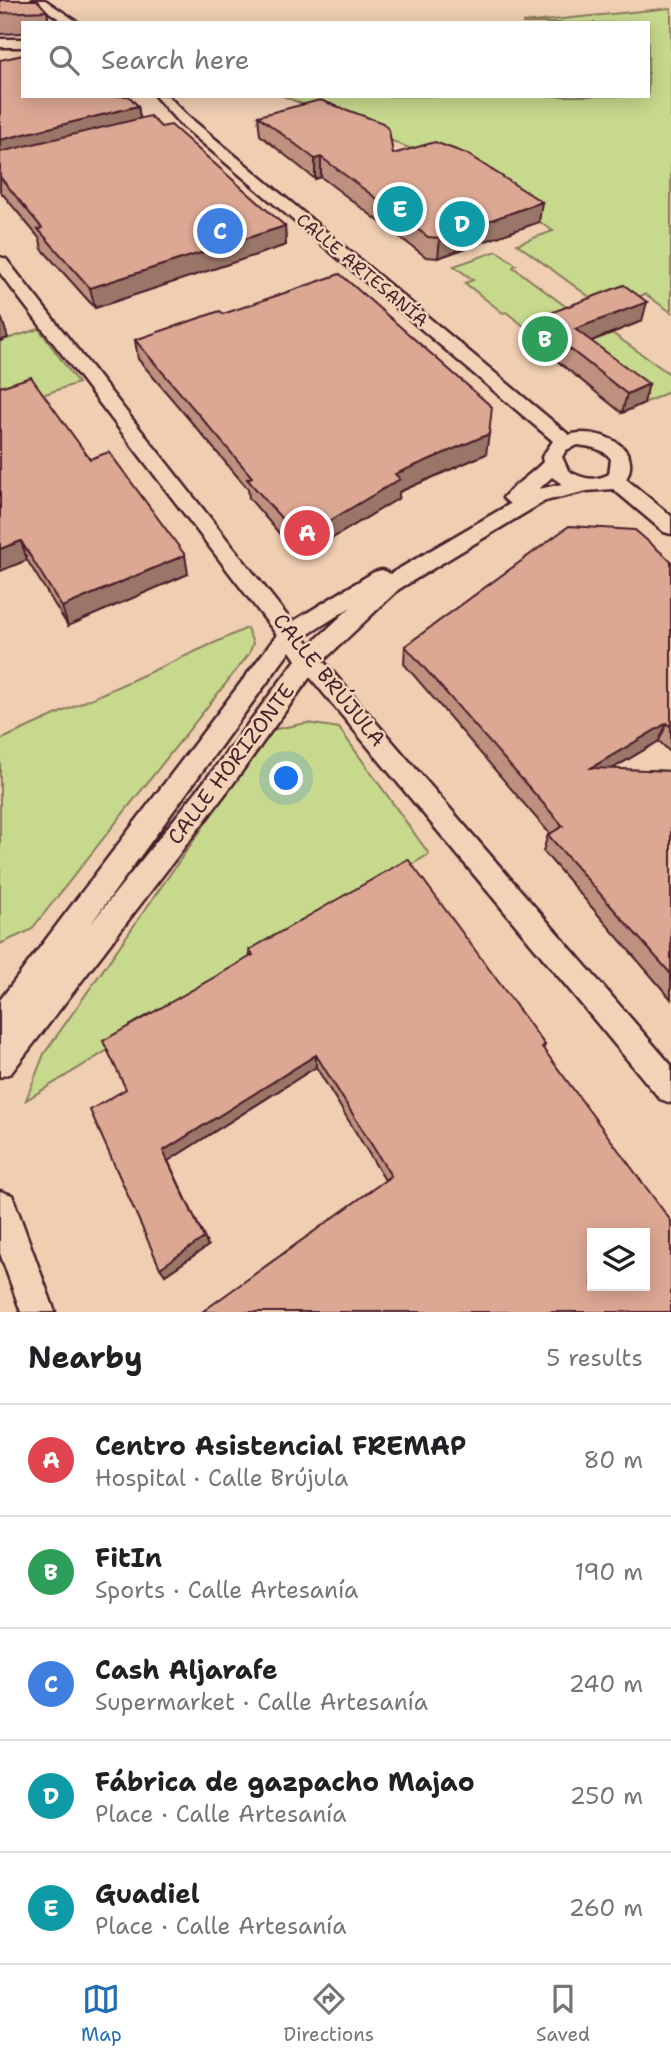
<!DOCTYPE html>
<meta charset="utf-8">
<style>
:root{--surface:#fff;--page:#f2f2f2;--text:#202124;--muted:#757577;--line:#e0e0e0;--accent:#1f6fb2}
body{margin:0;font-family:"Shantell Sans",sans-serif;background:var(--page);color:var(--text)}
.controls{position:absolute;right:21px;bottom:21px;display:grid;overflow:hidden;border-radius:0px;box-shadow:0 4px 18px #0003}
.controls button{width:63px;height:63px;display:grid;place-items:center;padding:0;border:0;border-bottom:2px solid var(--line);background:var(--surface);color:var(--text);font:35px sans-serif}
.you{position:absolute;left:287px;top:779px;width:24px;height:24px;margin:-18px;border:5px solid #fff;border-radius:50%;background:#1a73e8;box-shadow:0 0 0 10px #1a73e833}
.badge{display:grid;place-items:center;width:46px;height:46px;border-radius:50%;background:var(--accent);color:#fff;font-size:23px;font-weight:700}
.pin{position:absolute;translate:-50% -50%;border:4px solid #fff;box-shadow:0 2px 7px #0006}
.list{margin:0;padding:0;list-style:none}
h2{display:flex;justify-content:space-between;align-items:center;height:91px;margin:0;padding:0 28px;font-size:30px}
h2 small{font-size:23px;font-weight:400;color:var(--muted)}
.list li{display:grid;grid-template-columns:46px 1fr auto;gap:21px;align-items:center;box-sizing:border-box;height:112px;padding:0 28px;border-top:2px solid var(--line)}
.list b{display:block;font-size:26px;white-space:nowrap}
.list p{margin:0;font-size:23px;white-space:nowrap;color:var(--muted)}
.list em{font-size:23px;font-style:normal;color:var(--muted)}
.icon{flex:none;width:38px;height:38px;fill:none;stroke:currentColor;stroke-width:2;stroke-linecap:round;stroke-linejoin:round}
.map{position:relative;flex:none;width:671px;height:1312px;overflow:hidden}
.search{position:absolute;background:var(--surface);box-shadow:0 4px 18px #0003;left:21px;right:21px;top:21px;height:77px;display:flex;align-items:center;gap:18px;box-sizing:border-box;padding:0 24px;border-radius:0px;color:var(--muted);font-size:26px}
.sheet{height:651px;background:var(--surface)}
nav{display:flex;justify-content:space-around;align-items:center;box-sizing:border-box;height:98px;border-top:2px solid var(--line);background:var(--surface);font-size:19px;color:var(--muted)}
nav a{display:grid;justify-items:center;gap:4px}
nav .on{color:var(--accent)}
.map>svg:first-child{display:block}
.green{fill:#c7d98d;stroke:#887c5c;stroke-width:2}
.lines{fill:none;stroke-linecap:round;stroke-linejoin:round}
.minor-casing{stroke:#4a1f2b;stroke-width:5}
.minor{fill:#f1d4b7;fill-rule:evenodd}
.wall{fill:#bd907f;stroke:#4a1f2b;stroke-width:2}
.shaded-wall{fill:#9a7668;stroke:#4a1f2b;stroke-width:2}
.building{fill:#dca894;stroke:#4a1f2b;stroke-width:2;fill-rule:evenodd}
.labels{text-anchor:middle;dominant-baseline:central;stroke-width:5;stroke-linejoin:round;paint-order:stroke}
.far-street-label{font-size:18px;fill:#4a1f2b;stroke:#f1d4b7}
.street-label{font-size:21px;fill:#4a1f2b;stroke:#f1d4b7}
</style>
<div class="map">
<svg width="671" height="1312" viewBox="0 0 671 1312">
<rect width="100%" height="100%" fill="#efceb2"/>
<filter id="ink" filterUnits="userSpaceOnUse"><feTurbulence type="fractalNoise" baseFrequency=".0143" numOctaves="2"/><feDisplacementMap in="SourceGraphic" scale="14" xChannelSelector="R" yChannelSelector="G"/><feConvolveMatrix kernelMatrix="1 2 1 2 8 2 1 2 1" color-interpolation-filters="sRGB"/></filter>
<g filter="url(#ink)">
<!-- green -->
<g class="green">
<polygon points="671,8 671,312 645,294 606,309 517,244 553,231 467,172 283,96 648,96 648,23 522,23"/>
<polygon points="497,251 516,265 513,267 573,312 529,330 506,312 503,313 465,283 473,280 454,266"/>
<polygon points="39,329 78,383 0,409 0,341"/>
<polygon points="612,333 671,375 671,391 644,403 572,349"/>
<polygon points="247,628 253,643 249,654 31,930 0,944 0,740"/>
<polygon points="307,723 339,728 429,854 26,1100 44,1054 271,730"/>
</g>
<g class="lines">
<defs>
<g id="minor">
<polygon points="32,0 45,0 79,23 65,23"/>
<rect x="0" y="39" width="23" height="8"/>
<path d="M155,96H168L189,117L569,435C595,427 645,445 626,479L671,516V534L664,532L613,489L587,491L545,501L399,589L323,661L671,1065V1103L660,1099L310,677L232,785L11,1073L0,1077V1000L277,635L0,273V257L6,259L292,622L374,572L382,570L390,574L510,504L503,498C510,488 533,473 543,462L542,457L553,441L179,123ZM578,445C591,447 603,448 611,459L609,474C595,482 581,479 568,470L562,457L566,450ZM552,477L562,484L539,489ZM351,607L310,645L304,637ZM290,651L296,660L214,769L90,925Z"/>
<polygon points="0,1191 12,1195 55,1312 21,1312 0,1253"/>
</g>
</defs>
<!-- minor casing -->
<use href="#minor" class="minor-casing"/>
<!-- minor -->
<use href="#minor" class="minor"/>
</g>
<!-- wall -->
<g class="wall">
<polygon points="0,0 47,11 49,23 23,23 23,33 0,34"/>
<polygon points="0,60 138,106 140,119 161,127 285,226 286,245 95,308 42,249 40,239 0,191"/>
<polygon points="258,116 393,154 539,222 438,258 426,257 321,177 315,179 260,135"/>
<polygon points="223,314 486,454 399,492 399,498 311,551 290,546 249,498 248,489 138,359 135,340"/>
<polygon points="532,320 642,321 591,341 644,403 622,413 556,360 557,354 551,356 529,339"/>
<polygon points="0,387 90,459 188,574 68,626 27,560 0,571"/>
<polygon points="671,561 671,753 659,741 612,769 671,771 671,999 543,851 548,835 550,834 404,664 405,646"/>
<polygon points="249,950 545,1045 543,1049 385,1180 316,1067 168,1161 208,1246 165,1275 126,1089 250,957"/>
</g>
<!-- shaded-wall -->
<g class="shaded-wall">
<polygon points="138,106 141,124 0,159 0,140"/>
<polygon points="321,157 321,177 315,179 315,159"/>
<polygon points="542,202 539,222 438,258 440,238"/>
<polygon points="285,226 286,245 95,308 90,288"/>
<polygon points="647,302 642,321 571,349 575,329"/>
<polygon points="2,319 8,338 0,341 0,320"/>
<polygon points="567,333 560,341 557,354 551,356 555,337"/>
<polygon points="649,384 644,403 622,413 627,394"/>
<polygon points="489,434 486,454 399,492 399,498 311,551 311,532 395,474"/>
<polygon points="21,541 27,560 0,571 0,549"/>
<polygon points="185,555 188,574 68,626 62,607"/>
<polygon points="667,723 659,741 585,785 591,768"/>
<polygon points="316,1055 316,1067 168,1161 208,1246 165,1275 160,1268 163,1151"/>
</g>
<!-- building -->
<g class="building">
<polygon points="0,0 37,0 47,11 0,13"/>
<polygon points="23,55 23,96 129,96 138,106 0,140 0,60"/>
<polygon points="320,100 383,123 389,130 393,154 435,142 467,154 542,202 440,238 428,237 321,157 315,159 258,116"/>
<polygon points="150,116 161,127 171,125 285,226 90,288 38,229 42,228 0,177 0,152"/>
<polygon points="340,274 492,407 489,434 395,474 400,479 311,532 289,527 247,479 252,477 135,340 220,311 223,314"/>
<polygon points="624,285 647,302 575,329 649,384 627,394 560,341 567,333 555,337 532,320"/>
<polygon points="31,377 90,459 109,452 185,555 62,607 21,541 0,549 0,387"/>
<polygon points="569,526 635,530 671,561 671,727 667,723 591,768 671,771 671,974 548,835 563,826 405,646"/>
<path d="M408,859L545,1045L542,1047L671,1221V1312H202L391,1176L316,1055L163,1151L204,1238L160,1268L90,1110L126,1089L103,1041L253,955L249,950ZM592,1233H645V1286H592Z"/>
</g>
</g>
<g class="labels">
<!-- far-street labels -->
<g class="far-street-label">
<text transform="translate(362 270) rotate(40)">CALLE ARTESANÍA</text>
</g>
<!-- street labels -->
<g class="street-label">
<text transform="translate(329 680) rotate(51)">CALLE BRÚJULA</text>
<text transform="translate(231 764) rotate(-53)">CALLE HORIZONTE</text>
</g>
</g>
</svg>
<div class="controls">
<button><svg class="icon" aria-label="layers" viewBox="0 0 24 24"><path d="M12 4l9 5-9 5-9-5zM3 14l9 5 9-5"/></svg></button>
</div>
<div class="you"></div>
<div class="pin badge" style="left:307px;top:533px;background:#e0444e">A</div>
<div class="pin badge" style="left:545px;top:339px;background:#2e9e5b">B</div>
<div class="pin badge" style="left:220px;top:231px;background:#3f7fe0">C</div>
<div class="pin badge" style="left:462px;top:224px;background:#0f9aa8">D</div>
<div class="pin badge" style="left:400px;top:209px;background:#0f9aa8">E</div>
<div class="search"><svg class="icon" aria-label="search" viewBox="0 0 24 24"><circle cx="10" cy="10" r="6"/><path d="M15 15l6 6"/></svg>Search here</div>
</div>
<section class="sheet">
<h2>Nearby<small>5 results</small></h2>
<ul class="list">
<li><span class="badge" style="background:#e0444e">A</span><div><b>Centro Asistencial FREMAP</b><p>Hospital · Calle Brújula</p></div><em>80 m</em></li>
<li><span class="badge" style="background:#2e9e5b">B</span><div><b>FitIn</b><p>Sports · Calle Artesanía</p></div><em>190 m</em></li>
<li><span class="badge" style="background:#3f7fe0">C</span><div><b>Cash Aljarafe</b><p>Supermarket · Calle Artesanía</p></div><em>240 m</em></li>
<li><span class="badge" style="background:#0f9aa8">D</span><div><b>Fábrica de gazpacho Majao</b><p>Place · Calle Artesanía</p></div><em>250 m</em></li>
<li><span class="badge" style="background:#0f9aa8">E</span><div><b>Guadiel</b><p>Place · Calle Artesanía</p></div><em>260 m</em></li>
</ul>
</section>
<nav>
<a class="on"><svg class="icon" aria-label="map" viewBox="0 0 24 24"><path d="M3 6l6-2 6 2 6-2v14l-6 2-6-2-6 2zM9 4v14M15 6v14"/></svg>Map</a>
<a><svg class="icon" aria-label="directions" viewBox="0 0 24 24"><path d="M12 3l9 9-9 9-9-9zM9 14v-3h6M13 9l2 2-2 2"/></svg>Directions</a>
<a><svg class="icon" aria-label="saved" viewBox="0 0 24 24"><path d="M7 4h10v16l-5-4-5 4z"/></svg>Saved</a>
</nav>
